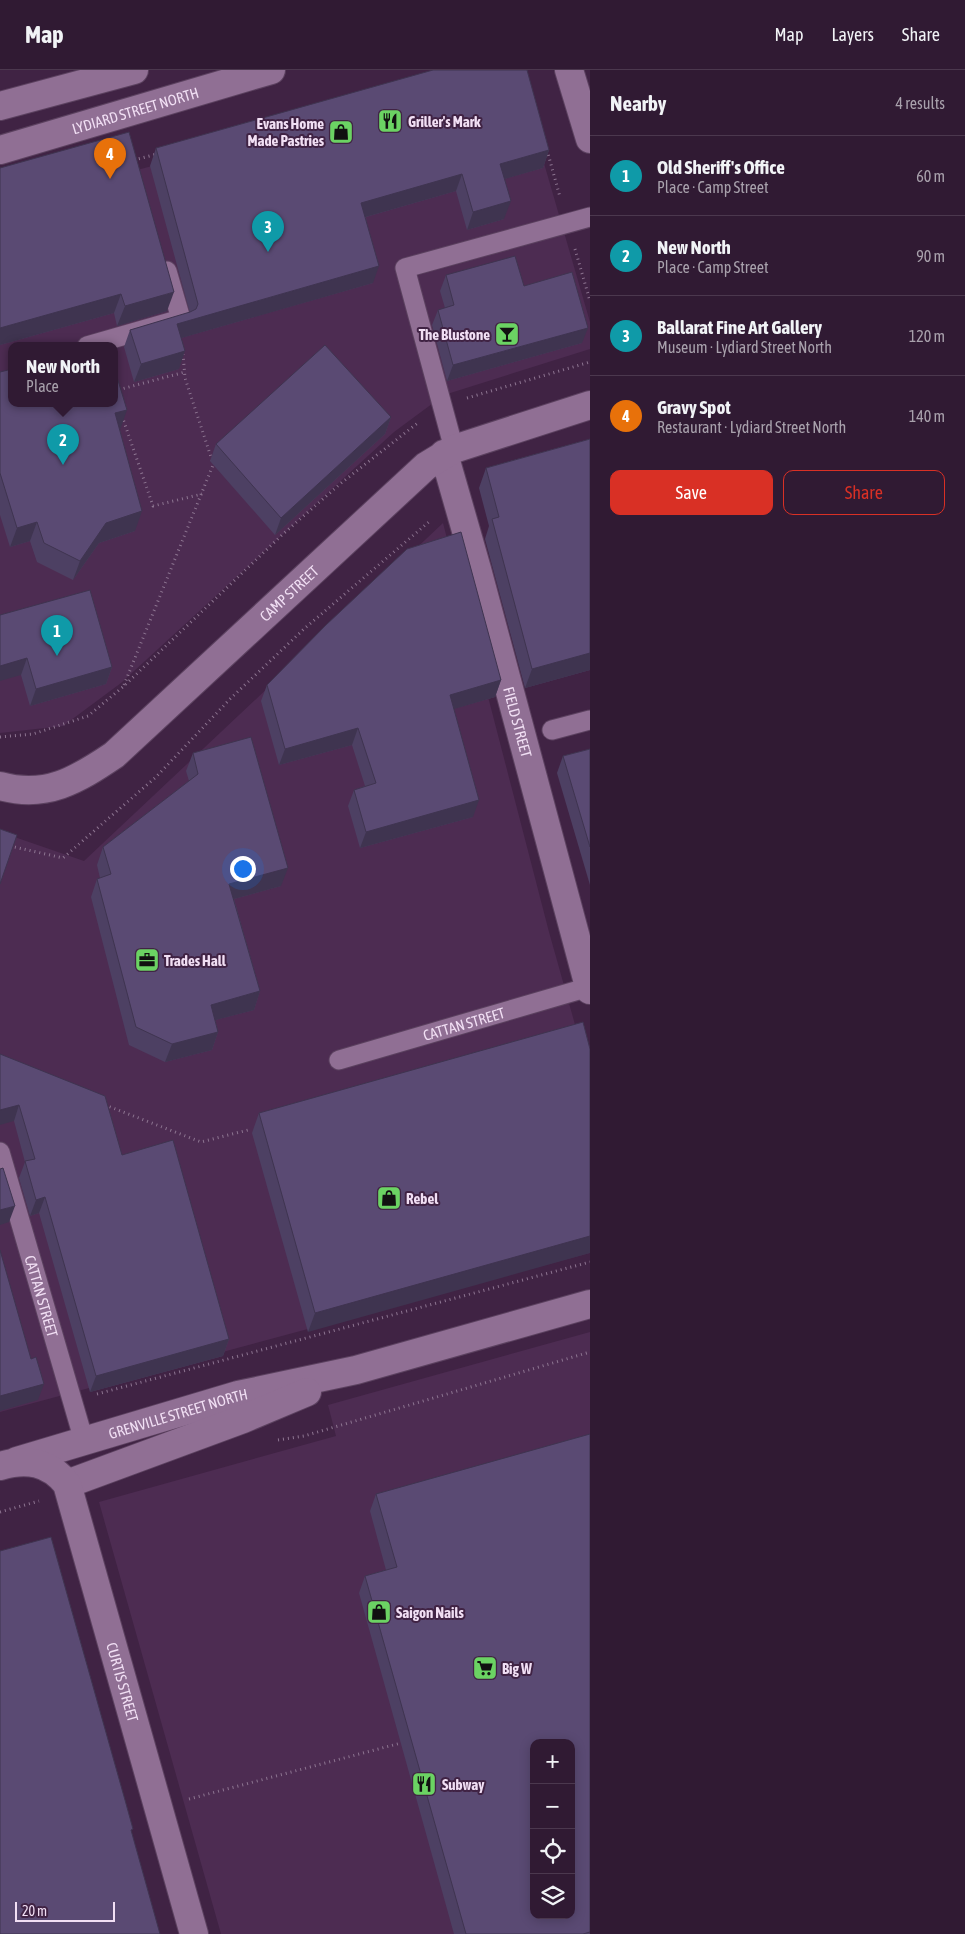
<!DOCTYPE html>
<meta charset="utf-8">
<style>
:root{--surface:#301a33;--page:#38233b;--text:#f1f3f6;--muted:#a8a1ac;--line:#4b384e;--accent:#d93025}
body{margin:0;font-family:"Asap Condensed",sans-serif;background:var(--page);color:var(--text)}
.controls{position:absolute;right:15px;bottom:15px;display:grid;overflow:hidden;border-radius:10px;box-shadow:0 2px 12px #0003}
.controls button{width:45px;height:45px;display:grid;place-items:center;padding:0;border:0;border-bottom:1px solid var(--line);background:var(--surface);color:var(--text);font:25px sans-serif}
.scale{position:absolute;left:15px;bottom:12px;width:100px;box-sizing:border-box;padding-left:5px;border:2px solid #f1dff4;border-top:0;font-size:14px;line-height:18px;white-space:nowrap;color:#f1dff4;-webkit-text-stroke:4px #402344;paint-order:stroke}
.you{position:absolute;left:242px;top:798px;width:18px;height:18px;margin:-12px;border:4px solid #fff;border-radius:50%;background:#1a73e8;box-shadow:0 0 0 8px #1a73e833}
.badge{display:grid;place-items:center;width:32px;height:32px;border-radius:50%;background:var(--accent);color:#fff;font-size:16px;font-weight:700}
.pin{position:absolute;translate:-50% -41px;filter:drop-shadow(0 1px 2px #0008)}
.pin::after{content:'';position:absolute;top:26px;width:18px;height:15px;background:inherit;clip-path:polygon(0 0,100% 0,50% 100%)}
.popup{position:absolute;left:8px;top:272px;width:110px;height:65px;box-sizing:border-box;display:grid;place-content:center;border-radius:10px;background:var(--surface);filter:drop-shadow(0 1px 4px #0005);font-size:16px;white-space:nowrap;color:var(--muted)}
.popup b{font-size:19px;color:var(--text)}
.popup::after{content:'';position:absolute;left:50%;top:100%;margin-left:-10px;border:10px solid transparent;border-top-color:var(--surface)}
.list{margin:0;padding:0;list-style:none}
h2{display:flex;justify-content:space-between;align-items:center;height:65px;margin:0;padding:0 20px;font-size:21px}
h2 small{font-size:16px;font-weight:400;color:var(--muted)}
.list li{display:grid;grid-template-columns:32px 1fr auto;gap:15px;align-items:center;box-sizing:border-box;height:80px;padding:0 20px;border-top:1px solid var(--line)}
.list b{display:block;font-size:19px;white-space:nowrap}
.list p{margin:0;font-size:16px;white-space:nowrap;color:var(--muted)}
.list em{font-size:16px;font-style:normal;color:var(--muted)}
.actions{display:flex;gap:10px;padding:15px 20px}
.actions a{flex:1;padding:11px 0;border:1px solid var(--accent);border-radius:10px;text-align:center;font-size:18px;color:var(--accent)}
.actions .main{background:var(--accent);color:#fff}
.icon{flex:none;width:28px;height:28px;fill:none;stroke:currentColor;stroke-width:2;stroke-linecap:round;stroke-linejoin:round}
.map{position:relative;flex:none;width:590px;height:1864px;overflow:hidden}
header{display:flex;align-items:center;gap:30px;box-sizing:border-box;height:70px;padding:0 25px;background:var(--surface);border-bottom:1px solid var(--line)}
header strong{font-size:24px}
nav{display:flex;gap:28px;margin-inline-start:auto;font-size:18px}
main{display:flex}
aside{flex:1;background:var(--surface)}
.map>svg:first-child{display:block}
.built{fill:#4d2c52;fill-rule:evenodd}
.lines{fill:none;stroke-linecap:round;stroke-linejoin:round}
.service-casing{stroke:#5b415f;stroke-width:21}
.minor-casing{stroke:#5b415f;stroke-width:30}
.tertiary-casing{stroke:#5b415f;stroke-width:30}
.secondary-casing{stroke:#5b415f;stroke-width:30}
.path{stroke:#8d7591;stroke-width:3;stroke-dasharray:1 4;stroke-linecap:butt}
.service{stroke:#906f94;stroke-width:19}
.minor{stroke:#906f94;stroke-width:28}
.tertiary{stroke:#906f94;stroke-width:28}
.secondary{stroke:#906f94;stroke-width:28}
.wall{fill:#4d4063}
.shaded-wall{fill:#3f3450}
.building{fill:#5a4a73;stroke:#3f3450;fill-rule:evenodd}
.labels{text-anchor:middle;dominant-baseline:central;stroke-width:4;stroke-linejoin:round;paint-order:stroke}
.street-label{font-size:15px;fill:#f1dff4;stroke:#402344}
.poi-label{font-size:15px;font-weight:bold;fill:#f1dff4;stroke:#402344;text-anchor:start}
</style>
<header>
<strong>Map</strong>
<nav><a>Map</a><a>Layers</a><a>Share</a></nav>
</header>
<main>
<div class="map">
<svg width="590" height="1864" viewBox="0 0 590 1864">
<rect width="100%" height="100%" fill="#402344"/>
<!-- built -->
<g class="built">
<path d="M517,0L590,252V279L444,325L394,362L121,613L63,656L0,663V136ZM12,276H114V334H12Z"/>
<polygon points="443,453 549,862 590,1008 590,1183 0,1342 0,762 84,791"/>
<path d="M590,1262V1864H221L99,1432L336,1366L328,1335ZM534,1673H571V1845H534Z"/>
</g>
<g class="lines">
<defs>
<g id="service">
<polyline points="87,276 181,249 167,201"/>
<polyline points="454,379 405,198 590,147"/>
<polyline points="552,660 590,650"/>
<path id="s1" d="M339,990L589,917"/>
<path id="s2" d="M0,1082L84,1371"/>
</g>
<g id="minor">
<path id="s3" d="M444,384L477,499L590,920"/>
<path id="s4" d="M0,716C46,729 77,710 114,685L426,396L454,379L590,335"/>
<path id="s5" d="M17,1391L238,1325L356,1300L590,1234"/>
<polyline points="67,1414 243,1349 307,1322"/>
</g>
<g id="tertiary">
<polyline points="0,36 134,0"/>
<path id="s6" d="M0,80L271,0"/>
<path id="s7" d="M0,1396C27,1388 49,1392 67,1414L194,1864"/>
</g>
<polyline id="secondary" points="569,0 590,69"/>
</defs>
<!-- service casing -->
<use href="#service" class="service-casing"/>
<!-- minor casing -->
<use href="#minor" class="minor-casing"/>
<!-- tertiary casing -->
<use href="#tertiary" class="tertiary-casing"/>
<!-- secondary casing -->
<use href="#secondary" class="secondary-casing"/>
<!-- path -->
<g class="path">
<polyline points="547,80 560,127"/>
<polyline points="134,90 157,84"/>
<polyline points="575,179 590,231"/>
<polyline points="183,284 185,308 212,390"/>
<polyline points="114,321 185,302"/>
<polyline points="467,328 590,292"/>
<polyline points="122,346 153,436 202,424"/>
<polyline points="124,615 213,395"/>
<polyline points="0,667 33,664 88,646 124,616 282,465 340,414 419,352"/>
<polyline points="10,776 63,788 156,707 230,629 305,558 430,451"/>
<polyline points="105,1035 201,1072 248,1060"/>
<polyline points="97,1324 590,1192"/>
<polyline points="278,1370 304,1366 590,1282"/>
<polyline points="0,1442 39,1431"/>
<polyline points="189,1729 401,1673"/>
</g>
<!-- service -->
<use href="#service" class="service"/>
<!-- minor -->
<use href="#minor" class="minor"/>
<!-- tertiary -->
<use href="#tertiary" class="tertiary"/>
<!-- secondary -->
<use href="#secondary" class="secondary"/>
</g>
<!-- wall -->
<g class="wall">
<polygon points="156,78 549,80 543,98 504,109 504,149 467,160 456,121 366,147 373,213 181,268 179,299 134,312 124,277 130,260 190,243 150,96"/>
<polygon points="0,98 167,241 117,256 114,243 0,275"/>
<polygon points="446,205 524,216 582,273 447,311 432,255 438,240 445,238 440,221"/>
<polygon points="0,302 120,360 135,461 99,473 73,510 37,492 30,471 10,477 0,445"/>
<polygon points="391,347 385,364 275,465 210,391 216,374"/>
<polygon points="590,369 590,600 525,618 485,469 489,456 479,418 486,398"/>
<polygon points="0,545 112,597 106,614 30,636 21,605"/>
<polygon points="501,610 495,627 453,639 473,747 360,778 348,736 354,720 365,716 352,675 279,695 261,631 267,615"/>
<polygon points="590,679 590,815 557,703 563,686"/>
<polygon points="193,683 281,816 234,829 260,921 254,940 215,950 218,962 212,980 165,992 129,975 91,827 97,809 100,808 97,795 103,777 189,711 186,701"/>
<polygon points="590,979 308,1262 252,1063 259,1043"/>
<polygon points="0,984 122,1085 229,1269 223,1286 90,1322 39,1143 30,1146 19,1108 25,1092 14,1051"/>
<polygon points="376,1424 590,1864 454,1864 359,1523 365,1506 386,1500 370,1441"/>
</g>
<!-- shaded-wall -->
<g class="shaded-wall">
<polygon points="549,80 543,98 494,112 500,94"/>
<polygon points="462,104 456,121 355,150 361,133"/>
<polygon points="511,131 504,149 467,160 473,142"/>
<polygon points="379,196 373,213 171,271 177,254"/>
<polygon points="174,222 167,241 117,256 125,236"/>
<polygon points="121,224 114,243 0,275 0,258"/>
<polygon points="588,258 582,273 447,311 453,295"/>
<polygon points="185,281 179,299 134,312 141,294"/>
<polygon points="127,340 120,360 115,343"/>
<polygon points="391,347 385,364 275,465 281,448"/>
<polygon points="142,441 135,461 99,473 73,510 80,491 106,453"/>
<polygon points="37,452 30,471 10,477 17,458"/>
<polygon points="590,583 590,600 525,618 532,599"/>
<polygon points="27,588 21,605 0,611 0,596"/>
<polygon points="112,597 106,614 30,636 36,619"/>
<polygon points="501,610 495,627 444,642 450,625"/>
<polygon points="358,658 352,675 279,695 285,679"/>
<polygon points="479,730 473,747 360,778 366,762"/>
<polygon points="288,798 281,816 223,832 229,814"/>
<polygon points="260,921 254,940 204,953 211,935"/>
<polygon points="218,962 212,980 165,992 172,974"/>
<polygon points="19,1035 14,1051 0,1055 0,1040"/>
<polygon points="45,1127 39,1143 30,1146 36,1130"/>
<polygon points="15,1136 9,1152 0,1155 0,1140"/>
<polygon points="590,1166 590,1183 308,1262 315,1243"/>
<polygon points="229,1269 223,1286 90,1322 96,1306"/>
<polygon points="44,1314 38,1330 0,1341 0,1326"/>
</g>
<!-- building -->
<g class="building">
<polygon points="433,0 527,0 549,80 500,94 511,131 473,142 462,104 361,133 379,196 177,254 185,281 141,294 130,260 190,242 196,239 198,234 156,78"/>
<polygon points="129,62 174,222 125,236 121,224 0,258 0,98"/>
<polygon points="515,186 524,216 572,202 588,258 453,295 438,240 454,235 446,205"/>
<polygon points="325,275 391,347 281,448 216,374"/>
<polygon points="114,297 127,340 115,343 142,441 106,453 80,491 44,473 37,452 17,458 0,403 0,302 12,299 12,334 114,334"/>
<polygon points="590,369 590,583 532,599 492,449 499,447 486,398"/>
<polygon points="461,462 501,610 450,625 479,730 366,762 354,720 376,713 358,658 285,679 267,615 326,555 407,479"/>
<polygon points="90,520 112,597 36,619 27,588 0,596 0,545"/>
<polygon points="251,667 288,798 229,814 260,921 211,935 218,962 172,974 136,957 97,809 111,804 103,777 198,704 193,683"/>
<polygon points="590,679 590,777 563,686"/>
<polygon points="0,759 17,765 0,814"/>
<polygon points="583,952 590,979 590,1166 315,1243 259,1043"/>
<polygon points="0,984 105,1026 122,1085 173,1070 229,1269 96,1306 45,1127 36,1130 25,1091 35,1089 19,1035 0,1040"/>
<polygon points="3,1098 15,1136 0,1140 0,1099"/>
<polygon points="0,1180 31,1289 36,1287 44,1314 0,1326"/>
<path d="M590,1364V1862L583,1864H466L365,1506L397,1497L376,1424ZM534,1673H571V1845H534Z"/>
<polygon points="51,1467 125,1730 133,1759 131,1760 160,1864 0,1864 0,1481"/>
</g>
<!-- icons -->
<defs>
<symbol id="restaurant-square" viewBox="-11 -11 22 22"><rect x="-9" y="-9" width="18" height="18" rx="4" fill="#6bd363" stroke="#402344"/><path d="M-5-6h1v4h1v-4h1v4h1v-4h1v5L-1.5 .5V6h-2V.5L-5-1ZM5-6V6H3V1.5H1.5Q1.5-4 5-6Z" fill="#111"/></symbol>
<symbol id="shop-square" viewBox="-11 -11 22 22"><rect x="-9" y="-9" width="18" height="18" rx="4" fill="#6bd363" stroke="#402344"/><path d="M-5-2.5h2.3a2.7 3.5 0 0 1 5.4 0H5L5.5 6h-11ZM-1.5-2.5h3a1.5 2.3 0 0 0-3 0Z" fill="#111"/></symbol>
<symbol id="bar-square" viewBox="-11 -11 22 22"><rect x="-9" y="-9" width="18" height="18" rx="4" fill="#6bd363" stroke="#402344"/><path d="M-6-5H6L.8 .8V4.5H3.5V6h-7V4.5H-.8V.8Z" fill="#111"/></symbol>
<symbol id="office-square" viewBox="-11 -11 22 22"><rect x="-9" y="-9" width="18" height="18" rx="4" fill="#6bd363" stroke="#402344"/><path d="M-6-3h4V-5.5h4V-3h4V5H-6ZM-1-4.5V-3h2v-1.5ZM-6 0V1H6V0Z" fill="#111"/></symbol>
<symbol id="supermarket-square" viewBox="-11 -11 22 22"><rect x="-9" y="-9" width="18" height="18" rx="4" fill="#6bd363" stroke="#402344"/><path d="M-6-5.5h2.5l.6 2H6L4.5 2H-2.5L-4.4-4H-6ZM-1.5 3.2a1.3 1.3 0 1 0 .1 0ZM3 3.2a1.3 1.3 0 1 0 .1 0Z" fill="#111"/></symbol>
</defs>
<g fill-rule="evenodd">
<use href="#restaurant-square" x="376" y="37" width="28" height="28"/>
<use href="#shop-square" x="327" y="48" width="28" height="28"/>
<use href="#bar-square" x="493" y="250" width="28" height="28"/>
<use href="#office-square" x="133" y="876" width="28" height="28"/>
<use href="#shop-square" x="375" y="1114" width="28" height="28"/>
<use href="#shop-square" x="365" y="1528" width="28" height="28"/>
<use href="#supermarket-square" x="471" y="1584" width="28" height="28"/>
<use href="#restaurant-square" x="410" y="1700" width="28" height="28"/>
</g>
<g class="labels">
<!-- street labels -->
<g class="street-label">
<text stroke="none"><textPath href="#s6" startOffset="141">LYDIARD STREET NORTH</textPath></text>
<text stroke="none"><textPath href="#s4" startOffset="361">CAMP STREET</textPath></text>
<text stroke="none"><textPath href="#s3" startOffset="278">FIELD STREET</textPath></text>
<text stroke="none"><textPath href="#s1" startOffset="130">CATTAN STREET</textPath></text>
<text stroke="none"><textPath href="#s2" startOffset="150">CATTAN STREET</textPath></text>
<text stroke="none"><textPath href="#s5" startOffset="168">GRENVILLE STREET NORTH</textPath></text>
<text stroke="none"><textPath href="#s7" startOffset="280">CURTIS STREET</textPath></text>
</g>
<!-- poi labels -->
<g class="poi-label">
<text x="408" y="51">Griller's Mark</text>
<text x="324" y="53" text-anchor="end">Evans Home<tspan x="324" dy="17">Made Pastries</tspan></text>
<text x="490" y="264" text-anchor="end">The Blustone</text>
<text x="164" y="890">Trades Hall</text>
<text x="406" y="1128">Rebel</text>
<text x="396" y="1542">Saigon Nails</text>
<text x="502" y="1598">Big W</text>
<text x="442" y="1714">Subway</text>
</g>
</g>
</svg>
<div class="controls">
<button>+</button>
<button>−</button>
<button><svg class="icon" aria-label="locate" viewBox="0 0 24 24"><circle cx="12" cy="12" r="6"/><path d="M12 2v4M12 18v4M2 12h4M18 12h4"/></svg></button>
<button><svg class="icon" aria-label="layers" viewBox="0 0 24 24"><path d="M12 4l9 5-9 5-9-5zM3 14l9 5 9-5"/></svg></button>
</div>
<div class="scale">20 m</div>
<div class="you"></div>
<div class="pin badge" style="left:57px;top:586px;background:#0f9aa8">1</div>
<div class="pin badge" style="left:63px;top:395px;background:#0f9aa8">2</div>
<div class="popup"><b>New North</b>Place</div>
<div class="pin badge" style="left:268px;top:182px;background:#0f9aa8">3</div>
<div class="pin badge" style="left:110px;top:109px;background:#e8710a">4</div>
</div>
<aside>
<h2>Nearby<small>4 results</small></h2>
<ul class="list">
<li><span class="badge" style="background:#0f9aa8">1</span><div><b>Old Sheriff's Office</b><p>Place · Camp Street</p></div><em>60 m</em></li>
<li><span class="badge" style="background:#0f9aa8">2</span><div><b>New North</b><p>Place · Camp Street</p></div><em>90 m</em></li>
<li><span class="badge" style="background:#0f9aa8">3</span><div><b>Ballarat Fine Art Gallery</b><p>Museum · Lydiard Street North</p></div><em>120 m</em></li>
<li><span class="badge" style="background:#e8710a">4</span><div><b>Gravy Spot</b><p>Restaurant · Lydiard Street North</p></div><em>140 m</em></li>
</ul>
<div class="actions"><a class="main">Save</a><a>Share</a></div>
</aside>
</main>
